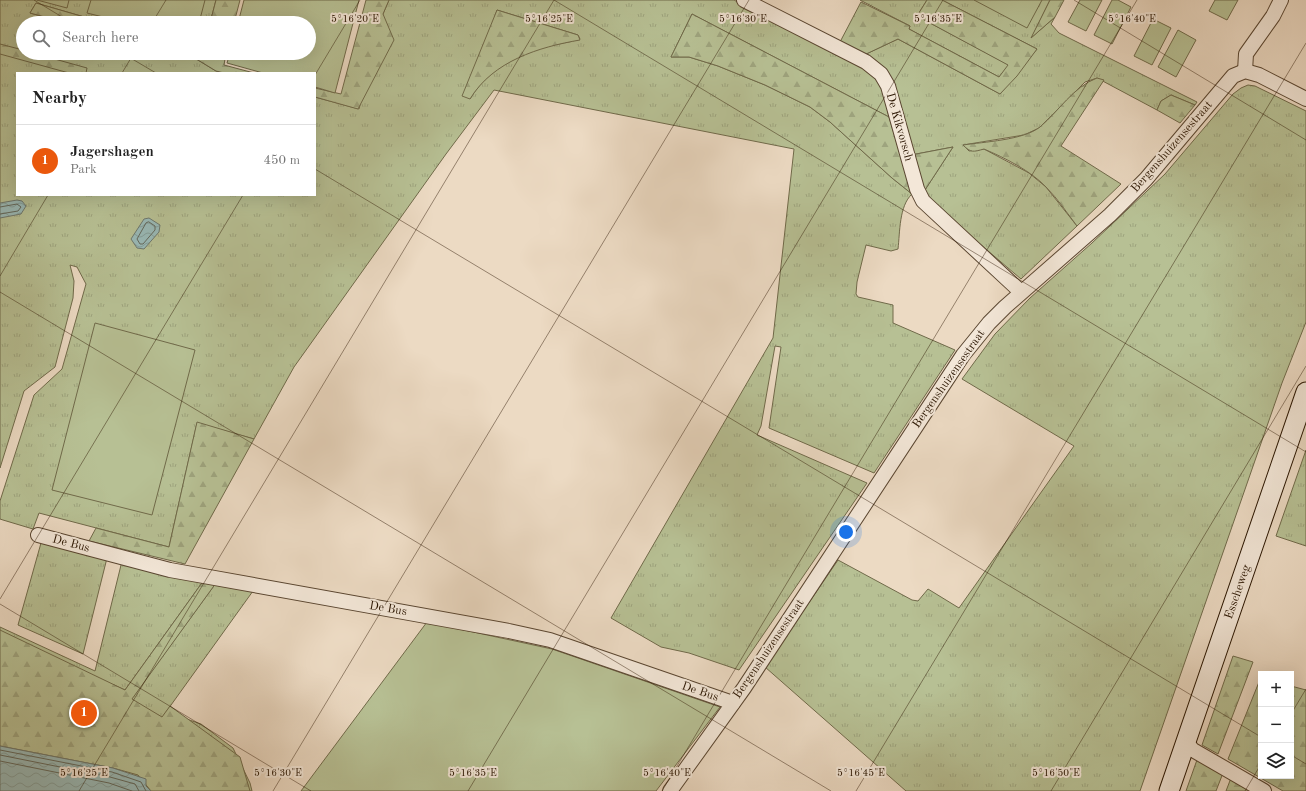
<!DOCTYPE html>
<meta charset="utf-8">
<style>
:root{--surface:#fff;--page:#f2f2f2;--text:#222;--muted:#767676;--line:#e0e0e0;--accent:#ea580c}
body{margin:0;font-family:"Old Standard TT",serif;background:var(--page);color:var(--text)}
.controls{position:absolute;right:12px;bottom:12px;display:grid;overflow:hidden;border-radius:0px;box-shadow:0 4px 16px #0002}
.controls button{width:36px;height:36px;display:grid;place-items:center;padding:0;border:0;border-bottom:1px solid var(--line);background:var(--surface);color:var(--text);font:20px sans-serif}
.you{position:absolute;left:846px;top:532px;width:14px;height:14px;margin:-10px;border:3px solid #fff;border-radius:50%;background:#1a73e8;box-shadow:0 0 0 6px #1a73e833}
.badge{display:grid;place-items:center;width:26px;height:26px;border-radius:50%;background:var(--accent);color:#fff;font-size:13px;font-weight:700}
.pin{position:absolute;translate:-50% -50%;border:2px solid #fff;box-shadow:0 1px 4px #0006}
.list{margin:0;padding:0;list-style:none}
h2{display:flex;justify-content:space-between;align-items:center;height:52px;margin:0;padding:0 16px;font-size:17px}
h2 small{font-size:13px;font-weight:400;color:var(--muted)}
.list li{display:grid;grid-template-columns:26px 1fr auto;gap:12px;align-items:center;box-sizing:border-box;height:72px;padding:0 16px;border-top:1px solid var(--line)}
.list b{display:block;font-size:15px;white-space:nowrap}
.list p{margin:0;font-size:13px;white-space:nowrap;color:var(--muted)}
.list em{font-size:13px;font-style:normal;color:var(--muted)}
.icon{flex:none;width:22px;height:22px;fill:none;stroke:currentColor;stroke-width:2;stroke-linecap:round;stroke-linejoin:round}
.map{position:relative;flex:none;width:1306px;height:791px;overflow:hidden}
.search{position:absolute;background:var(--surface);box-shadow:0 4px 16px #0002;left:16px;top:16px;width:300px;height:44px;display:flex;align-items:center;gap:10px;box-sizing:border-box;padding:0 14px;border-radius:22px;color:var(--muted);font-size:15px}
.panel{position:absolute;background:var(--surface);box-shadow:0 4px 16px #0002;left:16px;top:72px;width:300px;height:124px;border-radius:0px}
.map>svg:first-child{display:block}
.grass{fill:url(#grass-tufts);stroke:#706a4a;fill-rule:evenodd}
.forest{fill:url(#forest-firs);stroke:#706a4a}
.garden{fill:#b7c094;stroke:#706a4a}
.water{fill:url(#water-waves);stroke:#6d786e}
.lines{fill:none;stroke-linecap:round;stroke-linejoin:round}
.shore{stroke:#62685c;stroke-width:1}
.street-casing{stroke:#5a4631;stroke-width:16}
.secondary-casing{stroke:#2a1500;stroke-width:21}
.street{stroke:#f3e7d8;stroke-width:14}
.secondary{stroke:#f3e7d8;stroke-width:19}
.ticks{fill:none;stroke:#2a1500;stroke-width:1;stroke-opacity:0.45}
.labels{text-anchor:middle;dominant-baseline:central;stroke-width:4;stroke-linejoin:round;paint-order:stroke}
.street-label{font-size:12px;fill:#2a1500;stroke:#f3e7d8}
.ticks-label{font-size:10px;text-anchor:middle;fill:#2a1500;stroke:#f3e7d8;stroke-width:4;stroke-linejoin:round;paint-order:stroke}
</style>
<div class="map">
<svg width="1306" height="791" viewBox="0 0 1306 791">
<defs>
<pattern id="grass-tufts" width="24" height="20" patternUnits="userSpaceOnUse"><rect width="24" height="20" fill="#b7c094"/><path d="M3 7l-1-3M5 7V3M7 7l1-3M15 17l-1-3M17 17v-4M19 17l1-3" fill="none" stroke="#9ea47e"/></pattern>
<pattern id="forest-firs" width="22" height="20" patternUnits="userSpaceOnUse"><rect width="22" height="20" fill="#b7c094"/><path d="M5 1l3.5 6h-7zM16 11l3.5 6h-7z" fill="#9ea47e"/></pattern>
<pattern id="water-waves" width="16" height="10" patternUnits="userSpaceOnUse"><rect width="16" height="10" fill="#99bab8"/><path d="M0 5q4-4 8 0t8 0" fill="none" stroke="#849f9c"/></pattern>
</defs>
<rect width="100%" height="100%" fill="#ecdac3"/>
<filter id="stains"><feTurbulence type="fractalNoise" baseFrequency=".005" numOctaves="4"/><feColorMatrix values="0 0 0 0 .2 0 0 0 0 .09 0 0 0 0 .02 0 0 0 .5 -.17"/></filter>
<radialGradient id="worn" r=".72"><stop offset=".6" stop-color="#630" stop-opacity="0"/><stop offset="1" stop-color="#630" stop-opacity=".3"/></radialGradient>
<!-- grass -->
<g class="grass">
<path d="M0,0H216L210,23H105L36,3L30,13L67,23H23V53H177L193,57L216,71L224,73H17V195H315V97L359,109L383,14L389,0H734L803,37L873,71L881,82L889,117L692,14L671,57H689L718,66L765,85L810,107L830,122L892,178L912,194C899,206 900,232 898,249L891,251L866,245L857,282L856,294L858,297L893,305V323L955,350L874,473L769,428L781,347L775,346L761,426L757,435L867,483L739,670L689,653L661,647L611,618L773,338L794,149L494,90L446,154L294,367L254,439L197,423L169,547L39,513L33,529L3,520L0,519V501L34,395L62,369L86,284L77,267L70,265L74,281L73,298L55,367L24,391L0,468ZM497,10L578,35L580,39C566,44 550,44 535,49C510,58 483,76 470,99Z"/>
<polygon points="860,0 927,0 917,16 1009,65 999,77 909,29 910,26"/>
<polygon points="942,0 1050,0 1032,37 1055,17 1051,24 1059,33 1197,102 1195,105 1171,95 1161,101 1157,110 1097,78 1085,82 1039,128 1024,135 963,145 969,151 984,149 1029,173 1046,187 1077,226 1021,279 927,199 923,193 953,147 911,155 886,73 864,55 898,39 1000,94 1037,49"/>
<polygon points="1248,85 1255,86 1306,111 1306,322 1282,383 1140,791 906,791 765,667 838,560 912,600 918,601 928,589 959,608 1074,446 962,379 995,334 1030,298 1092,243 1165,174 1233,94 1241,88"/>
<polygon points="1306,450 1306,546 1276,536"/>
<polygon points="41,543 107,558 83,654 18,625"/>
<polygon points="122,561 204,580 125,690 114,685 132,698 216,583 253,591 166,712 201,724 233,748 250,783 252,791 0,791 0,627 95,671"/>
</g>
<!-- forest -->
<g class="forest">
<polygon points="216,0 240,0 234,23 210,23"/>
<polygon points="366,0 389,0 383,14 394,40 358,109 315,97 315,88 341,94"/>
<polygon points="927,0 942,0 1037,49 1017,76 1000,94 898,39 864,55 840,42 861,2 910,26 909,29 999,77 1008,65 917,16"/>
<polygon points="1050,0 1064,0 1055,17 1031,38"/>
<polygon points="36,3 105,23 67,23 30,13"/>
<path d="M497,10L578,35L580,40C539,47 493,61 470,99L462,96Z"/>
<polygon points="692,14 889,117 912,194 892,178 830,122 810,107 765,85 718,66 689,57 671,57"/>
<polygon points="0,44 23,50 23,53 33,53 87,68 86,73 69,73 0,54"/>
<polygon points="177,53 226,53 224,65 254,73 224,73 216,71 193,57"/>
<path d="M1097,78L1104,80L1061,146L1121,184L1077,226C1067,213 1058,199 1046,187C1031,171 1005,158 984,149C973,152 971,153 963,145C983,142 1024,140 1040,127C1059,111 1073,87 1097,78Z"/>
<polygon points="1171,95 1195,105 1180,123 1157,110 1161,101"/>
<polygon points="953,147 923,193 911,155"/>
<polygon points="197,422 254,439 185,564 89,541 96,528 169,547"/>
<polygon points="204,580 216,583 132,699 162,717 170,706 240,757 250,791 151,791 138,775 113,768 0,746 0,630 125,690"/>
<polygon points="1233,656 1253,662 1218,754 1202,745"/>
<polygon points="1261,677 1261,776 1291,776 1291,686 1306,690 1306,791 1283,791 1228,759"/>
<polygon points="1198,757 1223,773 1216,791 1186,791"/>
<polygon points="1231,778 1256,791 1226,791"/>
</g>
<!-- garden -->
<g class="garden">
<polygon points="37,0 69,0 67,8"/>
<polygon points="91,0 205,0 199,23 127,23 87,13"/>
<polygon points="244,0 359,0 335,93 315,87 315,73 263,73 227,63 230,53 309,53 309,23 238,23"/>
<polygon points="974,0 1042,0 1027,28"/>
<polygon points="1080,0 1102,0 1086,31 1068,22"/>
<polygon points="1112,0 1118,0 1131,7 1112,44 1094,35"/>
<polygon points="1215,0 1238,0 1227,20 1209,11"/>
<polygon points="1153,19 1171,28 1152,65 1134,56"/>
<polygon points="1178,30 1196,40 1176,77 1158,67"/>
<polygon points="95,323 195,350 152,515 52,490"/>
<polygon points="427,622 552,649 720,707 656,791 301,791"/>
</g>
<!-- water -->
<g class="water">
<polygon points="17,200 22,201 26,206 21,214 0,218 0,203"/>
<polygon points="149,218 160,225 159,232 144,249 137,248 131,239 144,219"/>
<polygon points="0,746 113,768 146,779 146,786 151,791 0,791"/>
</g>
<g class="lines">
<!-- shore -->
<g class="shore">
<polyline points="0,207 17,204 21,207 18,211 0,214"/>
<polygon points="149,222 155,226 155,230 143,244 140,244 137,239 146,223"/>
<polyline points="0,750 112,772 141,782 146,791"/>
<polyline points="0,755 110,777 135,784 139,791"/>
<polyline points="0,761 109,783 132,791"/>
</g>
<defs>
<g id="street">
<polyline points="744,0 866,62 881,74 888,86 917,189 923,201 1021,292"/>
<polyline points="1245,71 1246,54 1273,16 1281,0"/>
<polyline points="38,535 170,570 509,631 550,640 733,703"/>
<polyline points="1186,742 1193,750 1264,791"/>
<polyline points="670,791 744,688 963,355 989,323 1005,307 1110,215 1146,179 1233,76 1245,71 1259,75 1306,99"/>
</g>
<polyline id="secondary" points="1169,791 1306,392"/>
</defs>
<!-- street casing -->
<use href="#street" class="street-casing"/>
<!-- secondary casing -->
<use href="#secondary" class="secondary-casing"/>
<!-- street -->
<use href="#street" class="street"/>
<!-- secondary -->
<use href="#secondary" class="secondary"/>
</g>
<!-- ticks -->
<path class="ticks" d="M34,0L72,23M554,0L1306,452M1074,0L1306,140M152,23L166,0M122,53L156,73M122,73L134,53M315,75L360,0M315,169L1261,737M0,276L48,195M0,292L831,791M0,599L243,195M0,604L311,791M1291,714L1306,689M1291,755L1306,764M79,791L554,0M273,791L749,0M468,791L943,0M662,791L1137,0M856,791L1306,43M1051,791L1306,366M1245,791L1261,764"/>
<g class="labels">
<!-- street labels -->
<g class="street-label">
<text transform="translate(899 127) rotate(74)">De Kikvorsch</text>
<text transform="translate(1172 147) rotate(-49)">Bergenshuizensestraat</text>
<text transform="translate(949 379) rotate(-55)">Bergenshuizensestraat</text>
<text transform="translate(71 544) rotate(15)">De Bus</text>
<text transform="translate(1238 592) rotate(-71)">Esscheweg</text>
<text transform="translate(388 609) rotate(10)">De Bus</text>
<text transform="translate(769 649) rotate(-56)">Bergenshuizensestraat</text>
<text transform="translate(700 692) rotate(19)">De Bus</text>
</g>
</g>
<g class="ticks-label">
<text x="549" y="22">5°16'25"E</text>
<text x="938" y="22">5°16'35"E</text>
<text x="1132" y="22">5°16'40"E</text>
<text x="355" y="22">5°16'20"E</text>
<text x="743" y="22">5°16'30"E</text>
<text x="84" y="776">5°16'25"E</text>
<text x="278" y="776">5°16'30"E</text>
<text x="473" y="776">5°16'35"E</text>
<text x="667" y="776">5°16'40"E</text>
<text x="861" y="776">5°16'45"E</text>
<text x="1056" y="776">5°16'50"E</text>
</g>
<rect width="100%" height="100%" filter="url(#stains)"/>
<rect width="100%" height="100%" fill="url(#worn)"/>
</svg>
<div class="controls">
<button>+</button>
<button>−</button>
<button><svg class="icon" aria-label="layers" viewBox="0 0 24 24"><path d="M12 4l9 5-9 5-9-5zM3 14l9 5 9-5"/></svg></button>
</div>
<div class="you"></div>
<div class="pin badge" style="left:84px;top:713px">1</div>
<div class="search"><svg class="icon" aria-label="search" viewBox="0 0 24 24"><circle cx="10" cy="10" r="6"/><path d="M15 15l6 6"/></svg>Search here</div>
<section class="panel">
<h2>Nearby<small></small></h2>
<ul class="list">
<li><span class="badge">1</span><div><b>Jagershagen</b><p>Park</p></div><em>450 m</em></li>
</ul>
</section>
</div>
